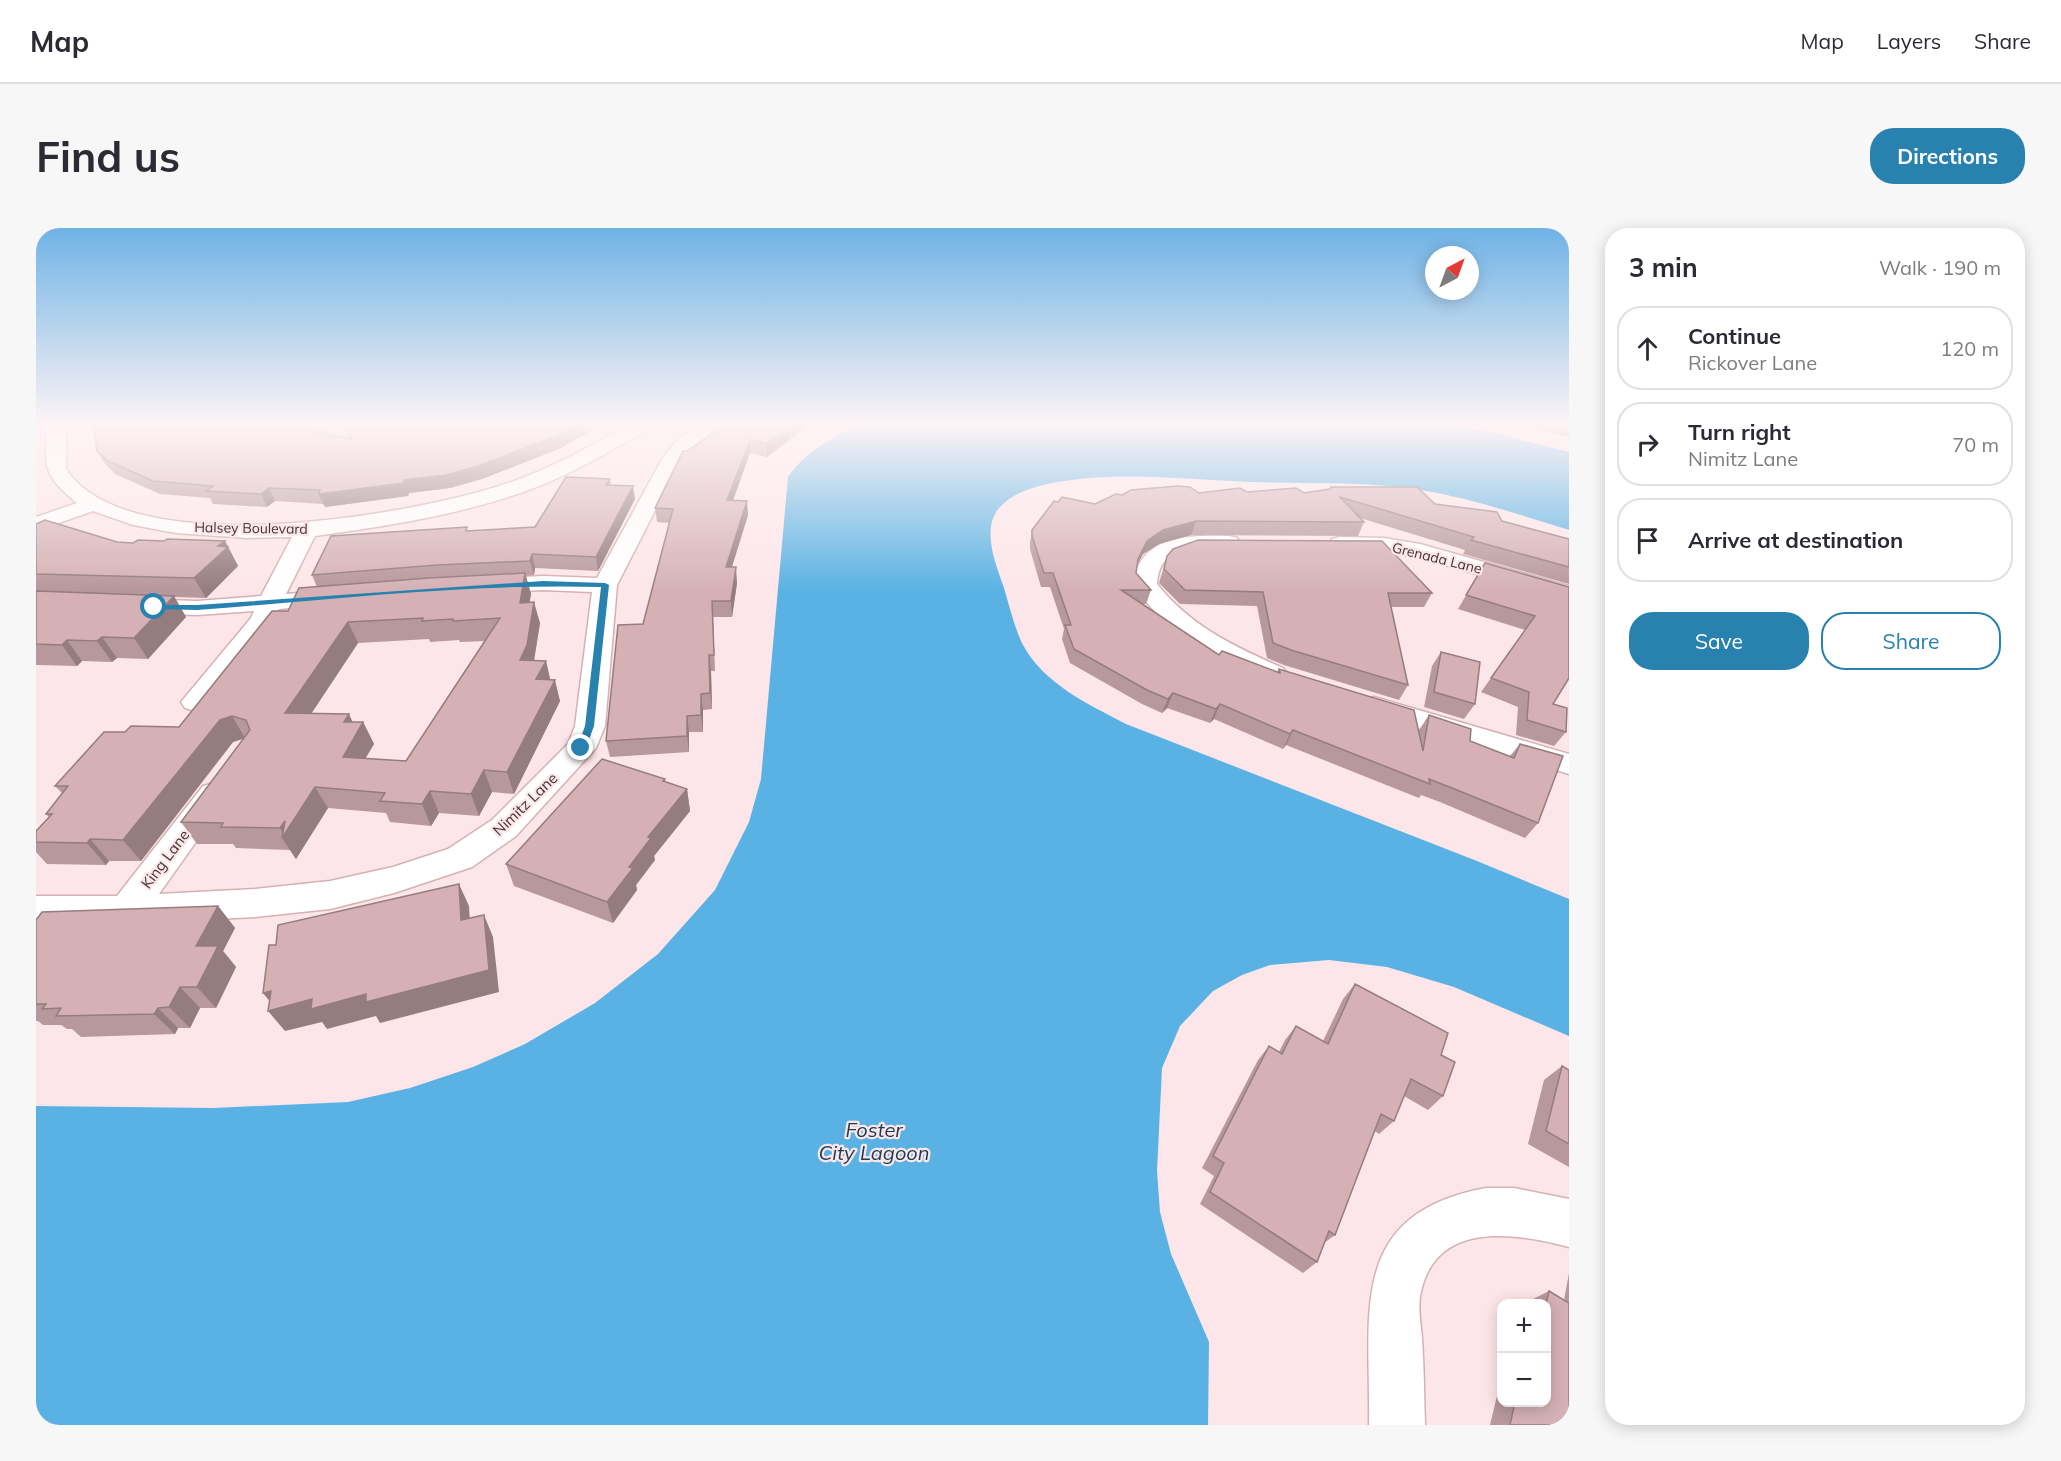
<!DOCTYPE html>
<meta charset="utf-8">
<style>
:root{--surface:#fff;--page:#f7f7f7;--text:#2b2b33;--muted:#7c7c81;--line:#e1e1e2;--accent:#2881af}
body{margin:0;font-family:Mulish,sans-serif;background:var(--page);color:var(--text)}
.controls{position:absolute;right:18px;bottom:18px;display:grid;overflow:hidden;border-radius:12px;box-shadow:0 3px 15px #0003}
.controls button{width:54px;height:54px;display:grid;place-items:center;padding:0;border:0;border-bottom:2px solid var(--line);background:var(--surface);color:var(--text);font:30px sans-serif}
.compass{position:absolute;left:1389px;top:18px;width:54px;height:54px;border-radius:50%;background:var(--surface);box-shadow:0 3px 15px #0003;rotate:41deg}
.stop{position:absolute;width:18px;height:18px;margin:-14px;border:4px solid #2881af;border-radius:50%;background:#fff}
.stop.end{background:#2881af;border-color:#fff;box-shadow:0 2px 6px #0008}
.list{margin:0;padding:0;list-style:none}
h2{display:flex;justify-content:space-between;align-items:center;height:78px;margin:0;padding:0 24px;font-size:26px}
h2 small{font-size:20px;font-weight:400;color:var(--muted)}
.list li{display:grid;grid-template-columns:39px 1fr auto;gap:18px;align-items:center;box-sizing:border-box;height:84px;margin:0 12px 12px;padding:0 12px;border:2px solid var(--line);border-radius:24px}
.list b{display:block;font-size:22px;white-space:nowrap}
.list p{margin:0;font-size:20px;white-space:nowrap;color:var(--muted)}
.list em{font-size:20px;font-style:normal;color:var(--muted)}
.actions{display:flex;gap:12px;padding:18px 24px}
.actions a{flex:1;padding:14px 0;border:2px solid var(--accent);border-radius:24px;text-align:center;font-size:21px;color:var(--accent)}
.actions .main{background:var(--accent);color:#fff}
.icon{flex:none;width:33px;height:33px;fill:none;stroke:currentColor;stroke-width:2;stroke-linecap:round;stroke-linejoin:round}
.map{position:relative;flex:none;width:1533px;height:1197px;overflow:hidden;border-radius:24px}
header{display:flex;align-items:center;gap:36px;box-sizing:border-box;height:84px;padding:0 30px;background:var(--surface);border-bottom:2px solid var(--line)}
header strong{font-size:28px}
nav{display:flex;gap:33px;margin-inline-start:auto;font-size:21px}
.intro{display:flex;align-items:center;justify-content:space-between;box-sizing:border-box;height:144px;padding:0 36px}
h1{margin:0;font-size:42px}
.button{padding:15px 27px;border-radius:24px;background:var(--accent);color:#fff;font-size:21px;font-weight:700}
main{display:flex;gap:36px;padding:0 36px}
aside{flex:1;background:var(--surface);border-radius:24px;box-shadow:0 3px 15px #0003}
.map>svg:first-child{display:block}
.water{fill:#5ab2e4}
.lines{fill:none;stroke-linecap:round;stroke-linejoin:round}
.minor-casing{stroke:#d5b1b5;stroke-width:3}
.minor{fill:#fff;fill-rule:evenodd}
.wall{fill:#b7989c;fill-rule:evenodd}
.shaded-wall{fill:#957c7f}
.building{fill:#d5b1b5;stroke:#957c7f;stroke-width:1.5;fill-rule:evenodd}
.route{fill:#2881af}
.labels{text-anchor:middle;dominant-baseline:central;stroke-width:4.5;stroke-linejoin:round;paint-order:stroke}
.far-street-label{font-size:14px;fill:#423436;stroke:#fde6e9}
.street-label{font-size:15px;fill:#423436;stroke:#fde6e9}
.near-water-label{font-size:20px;font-style:italic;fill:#183d53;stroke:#fde6e9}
</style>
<header>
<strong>Map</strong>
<nav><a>Map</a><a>Layers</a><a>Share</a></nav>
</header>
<div class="intro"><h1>Find us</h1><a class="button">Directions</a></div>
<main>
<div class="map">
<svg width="1533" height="1197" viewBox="0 0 1533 1197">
<rect width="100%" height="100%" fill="#fde6e9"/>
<!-- water -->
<path class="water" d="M834,195H1409L1459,205L1533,224V302C1484,287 1435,270 1384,262C1329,253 1272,256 1217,254C1157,252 1095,244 1035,252C1012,255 980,261 964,279C945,299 959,335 967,357C973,376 978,399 987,417C1008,456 1052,476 1090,496L1441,633L1533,671V808L1418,759L1351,739L1293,732L1234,737L1206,747L1177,763L1144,798L1126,840L1121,943L1124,984L1135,1026L1173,1114L1172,1197H0V878L177,880L312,874L374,860L437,839L489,816L559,775L622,726L679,662L713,594L725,551L752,249C771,222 802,204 834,195Z"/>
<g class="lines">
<defs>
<g id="minor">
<path d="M12,195H30V241C93,337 377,287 469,256C500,246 528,232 556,217C569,211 583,199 596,195C603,193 612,195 619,195L616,199C578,221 540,244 498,260C429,286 352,298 279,308L250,366L301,362L310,364L313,369L310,374L301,376L243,381L236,397L169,480L159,483L149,480L145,474L215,390L218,383L161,387L101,385L92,383L89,378L92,373L101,371L161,373L225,368L256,309L211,310L140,305L97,297L57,283L0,303V289L41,275C6,247 8,237 12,195Z"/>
<polygon points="266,195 366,195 363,199 357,200 306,205 269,199"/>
<polygon points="665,195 686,195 656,219 645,232 581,357 569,498 560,520 480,608 436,639 358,665 294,681 219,689 91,696 0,696 0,668 81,668 167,558 178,555 189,558 194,566 123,666 219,661 294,653 357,639 412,621 456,592 532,516 539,498 556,364 507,362 448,365 440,363 436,358 440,353 448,351 507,348 561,350 626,231 642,211"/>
<path d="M1193,308L1201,310L1204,315L1201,320C1169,328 1124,308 1121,356C1154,398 1199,419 1247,440L1251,446L1247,452L1237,454L1227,452C1176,429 1130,404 1097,357C1103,307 1152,307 1193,308Z"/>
<polygon points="1304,309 1348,310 1384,316 1533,358 1533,373 1381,329 1348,324 1296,321 1293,316 1296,311"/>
<polygon points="1338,469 1533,526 1533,546 1328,484 1324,478 1328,472"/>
<path d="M1450,960H1478L1533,971V1019C1476,1004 1397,992 1384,1069C1382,1083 1385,1097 1386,1110C1388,1139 1388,1168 1389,1197H1333C1335,1086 1309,986 1450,960Z"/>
</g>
</defs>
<!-- minor casing -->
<use href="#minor" class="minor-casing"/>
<!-- minor -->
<use href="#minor" class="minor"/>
</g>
<!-- wall -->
<g class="wall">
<polygon points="306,195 523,221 446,251 414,260 373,265 372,268 289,279 287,276 239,273 231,279 177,276 174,270 124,266 79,246 68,235 61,223 243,197 313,210"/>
<polygon points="775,195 731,229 714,225 697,272 712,287 696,339 701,355 696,389 677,389 679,443 675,443 676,481 667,482 667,504 653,504 653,524 574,529 570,513 607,396 633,295 621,294 619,280 651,223"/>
<polygon points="1468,195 1533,195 1533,209"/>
<path d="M574,251L575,257L599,271L562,343L499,340L498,347L490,348L495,366L493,374L504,395L498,433H510L514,452L524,473L478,566L456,564L443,588L403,585L395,598L354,594L350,585L292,580L260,631L254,622L200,620L197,616H161L145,594L207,511L197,514L105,633H73L70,637L11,636L0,624V603L13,589L10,586L26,565L19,558L89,504L143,499L252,383L281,359L276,347L432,303L499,299ZM393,411L394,414L423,412L424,414L449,413L370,533L329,530L338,516L327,494H317L275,486L322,415Z"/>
<polygon points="1295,259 1399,276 1466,293 1533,311 1533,356 1427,326 1429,322 1324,290 1328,294 1322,308 1155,307 1123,316 1107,326 1100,339 1100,345 1115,362 1110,376 1107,376 1183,427 1241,444 1243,441 1383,505 1383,502 1393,487 1434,513 1473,529 1484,516 1502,595 1489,610 1404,574 1385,567 1383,570 1250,517 1247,521 1178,491 1174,495 1131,480 1126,485 1106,476 1034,435 1026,411 1028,401 1014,359 1005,359 994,321 994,315 996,302 1022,274 1059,276 1086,267 1211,264 1268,265 1294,262"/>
<polygon points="0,296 81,314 97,315 128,313 189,313 202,338 170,370 138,369 150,389 112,431 81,430 76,434 46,433 41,438 0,437"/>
<polygon points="1131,328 1396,365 1388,379 1355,379 1372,457 1363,472 1248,437 1231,430 1221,378 1144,376 1123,355"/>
<polygon points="1449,335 1533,359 1517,476 1530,504 1518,518 1480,507 1482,479 1445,464 1489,402 1422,381"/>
<polygon points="1405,424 1439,476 1428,491 1388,479 1396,438"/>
<polygon points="629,551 629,553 651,561 654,583 618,628 619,632 600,657 601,662 577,695 478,658 470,636"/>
<polygon points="182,678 199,700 187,723 200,739 180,780 164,780 154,800 142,800 139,806 45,809 36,801 31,801 25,797 7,797 2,793 0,793 0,692"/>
<polygon points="1319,756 1405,827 1407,868 1392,882 1368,868 1358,893 1343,906 1339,903 1299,1007 1288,1015 1281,1034 1267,1045 1164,976 1178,948 1166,940 1222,832 1233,818 1243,824 1249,812 1260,798 1287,813 1307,771"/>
<polygon points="1526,838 1533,842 1533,939 1492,916 1508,852"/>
<polygon points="1533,1045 1533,1197 1454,1197 1465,1151 1466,1174 1510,1174 1510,1076 1492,1076 1493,1073 1513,1063 1528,1072"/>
</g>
<!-- shaded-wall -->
<g class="shaded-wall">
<polygon points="545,195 569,195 523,221 446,251 414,260 373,265 372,268 289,279 283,266"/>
<polygon points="758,195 775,195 731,229 730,216"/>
<polygon points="714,212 714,225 692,286 691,272"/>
<polygon points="597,258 599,271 562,343 560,329"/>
<polygon points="233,260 239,273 231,279 225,266"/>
<polygon points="711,273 712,287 691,354 690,339"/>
<polygon points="1160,293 1155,307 1123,316 1107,326 1097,344 1102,331 1111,313 1127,302"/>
<polygon points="189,313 202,338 170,370 158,350 182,318"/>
<polygon points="496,326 499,340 498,347 494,333"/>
<polygon points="700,339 701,355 696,389 695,373"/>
<polygon points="489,345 495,366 490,396 484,375"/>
<polygon points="138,368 150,389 112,431 98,410"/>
<polygon points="498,374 504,395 497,438 484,432"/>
<polygon points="312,394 322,415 261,507 249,485"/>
<polygon points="66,409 81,430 76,434 61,413"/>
<polygon points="31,412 46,433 41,438 26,417"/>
<polygon points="673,427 675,443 676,481 674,465"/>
<polygon points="510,433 515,455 500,451"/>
<polygon points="519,452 524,473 478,566 471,544"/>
<polygon points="1137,465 1131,480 1126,485 1132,471"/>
<polygon points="665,466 667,482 667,504 665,487"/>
<polygon points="1184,476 1178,491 1174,495 1180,481"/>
<polygon points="313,486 321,504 327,494 338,516 318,550 307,529 308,494"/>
<polygon points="196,488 209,510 197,514 105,633 87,612 184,492"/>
<polygon points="651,488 653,504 653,524 651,508"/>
<polygon points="1257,502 1250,517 1247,521 1254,506"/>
<polygon points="448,542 456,564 443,588 435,566"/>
<polygon points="279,559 292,580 260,631 246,610 248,607 244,600 249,593"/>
<polygon points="651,561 654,583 618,628 619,632 600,657 601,662 577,695 571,674 612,609"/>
<polygon points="394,563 403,585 395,598 386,576"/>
<polygon points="54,611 73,633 70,637 51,615"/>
<polygon points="423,656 433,678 435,714 425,692"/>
<polygon points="182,678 199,700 187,723 200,739 180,780 161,759 160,718"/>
<polygon points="448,687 457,709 463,764 344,795 340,788 291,801 286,794 249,803 232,783 240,781 227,765 235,763"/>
<polygon points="144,759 164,780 154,800 133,779"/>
<polygon points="122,780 142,800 139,806 118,786"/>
</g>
<!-- building -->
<g class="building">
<polygon points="57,195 239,195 243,197 316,211 307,195 545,195 520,208 442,238 410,247 368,252 368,255 283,266 284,262 233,260 225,266 170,263 177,258 117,253 72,233 61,223"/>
<polygon points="693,195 758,195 730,216 714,212 691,272 711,273 690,339 700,339 695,373 676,373 678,427 673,427 674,465 665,466 665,487 651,488 651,508 570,513 582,397 607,396 637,281 619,280 647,223 651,223"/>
<polygon points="530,249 574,251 570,257 597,258 560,329 496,326 494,333 401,337 276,347 295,308 431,299 430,303 499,299"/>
<polygon points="1141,258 1154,259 1163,265 1204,260 1211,264 1260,260 1268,265 1294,261 1295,259 1381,259 1399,276 1461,284 1466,293 1533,311 1533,339 1435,312 1438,309 1304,269 1328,294 1160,293 1127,302 1111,313 1102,331 1100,345 1115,362 1085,362 1183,427 1186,423 1244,445 1243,441 1378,482 1387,523 1393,487 1435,501 1434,513 1478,530 1484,516 1527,528 1502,595 1416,560 1393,551 1394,556 1257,502 1254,506 1184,476 1180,481 1137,465 1132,471 1111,462 1038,421 1029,397 1035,397 1017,345 1008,345 996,308 996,302 1018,273 1022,274 1026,269 1059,276 1080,266 1086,267 1095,262"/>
<polygon points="9,292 81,314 97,315 102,312 128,313 131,311 189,313 182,318 192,319 158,350 0,346 0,296"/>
<polygon points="1162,312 1346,313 1396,365 1352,365 1372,457 1255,422 1237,415 1227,364 1149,362 1128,341 1131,328 1137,321"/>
<polygon points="1449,335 1533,359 1533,450 1517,476 1531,480 1530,504 1491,492 1493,464 1455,450 1499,388 1430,367"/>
<path d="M489,345L484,375L498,374L491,417L484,432L510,433L500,451L519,452L471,544L448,542L435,566L394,563L386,576L344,573L349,565L279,559L246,610L249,593L244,600L185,599L187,595L145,594L214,502L210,492L196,488L184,492L87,612L54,611L51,615L0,614V603L16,586H10L32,558H19L68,504H89L95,498L143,499L236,383H252L263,360L393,350ZM387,390L386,393L417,391V393L464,390L370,533L307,529L327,494H308L313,486L249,485L312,394Z"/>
<polygon points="0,363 138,368 98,410 66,409 61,413 31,412 26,417 0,416"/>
<polygon points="1405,424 1444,434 1439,476 1398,464"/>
<polygon points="566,531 629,551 627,553 651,561 612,609 615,610 593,639 597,640 571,674 470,636"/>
<polygon points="423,656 425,692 448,687 453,742 330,774 330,766 275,781 276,771 232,783 235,763 227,765 233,717 240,717 242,697"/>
<polygon points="182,678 160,718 182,718 161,759 144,759 133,779 122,780 118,786 20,788 25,780 6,781 10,776 0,776 0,692 6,684"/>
<polygon points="1319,756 1412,805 1405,827 1419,834 1407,868 1375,851 1358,893 1345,886 1299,1007 1293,1003 1281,1034 1174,964 1188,935 1177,928 1233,818 1246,826 1260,798 1292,816"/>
<polygon points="1526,838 1533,842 1533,916 1510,903"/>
<polygon points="1513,1063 1533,1075 1533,1197 1474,1197 1479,1174 1510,1174 1510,1076"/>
</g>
<!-- sky -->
<linearGradient id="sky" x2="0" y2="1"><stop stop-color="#6fb3e6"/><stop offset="0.54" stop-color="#fef4f5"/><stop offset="1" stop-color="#fef4f5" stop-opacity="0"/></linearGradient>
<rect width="1533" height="363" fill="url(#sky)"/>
<!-- route -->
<path class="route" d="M507,353L569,355L573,357L558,498L550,520L545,523L541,520L549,498L565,359C431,355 295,372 161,382L118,381L114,379L118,377H161Z"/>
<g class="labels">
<!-- far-street labels -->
<g class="far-street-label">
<text transform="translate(215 300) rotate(1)">Halsey Boulevard</text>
<text transform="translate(1401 330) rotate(14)">Grenada Lane</text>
</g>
<!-- street labels -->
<g class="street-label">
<text transform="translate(489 576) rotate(-44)">Nimitz Lane</text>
<text transform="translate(129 631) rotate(-53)">King Lane</text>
</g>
<!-- near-water labels -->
<g class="near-water-label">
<text x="838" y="901">Foster<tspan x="838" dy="23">City Lagoon</tspan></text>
</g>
</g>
</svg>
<div class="controls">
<button>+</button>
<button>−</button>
</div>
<svg class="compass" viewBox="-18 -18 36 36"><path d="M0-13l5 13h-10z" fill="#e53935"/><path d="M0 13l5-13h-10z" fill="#7c7c81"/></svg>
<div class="stop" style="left:118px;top:379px"></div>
<div class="stop end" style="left:545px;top:520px"></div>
</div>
<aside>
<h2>3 min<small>Walk · 190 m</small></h2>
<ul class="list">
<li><svg class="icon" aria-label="ahead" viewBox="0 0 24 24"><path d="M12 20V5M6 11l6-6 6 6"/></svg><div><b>Continue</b><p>Rickover Lane</p></div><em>120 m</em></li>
<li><svg class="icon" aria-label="right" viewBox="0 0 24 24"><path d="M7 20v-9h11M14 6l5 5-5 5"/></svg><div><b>Turn right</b><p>Nimitz Lane</p></div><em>70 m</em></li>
<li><svg class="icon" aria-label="arrive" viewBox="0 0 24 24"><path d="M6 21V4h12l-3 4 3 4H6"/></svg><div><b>Arrive at destination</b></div></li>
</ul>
<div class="actions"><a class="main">Save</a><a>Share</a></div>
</aside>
</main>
